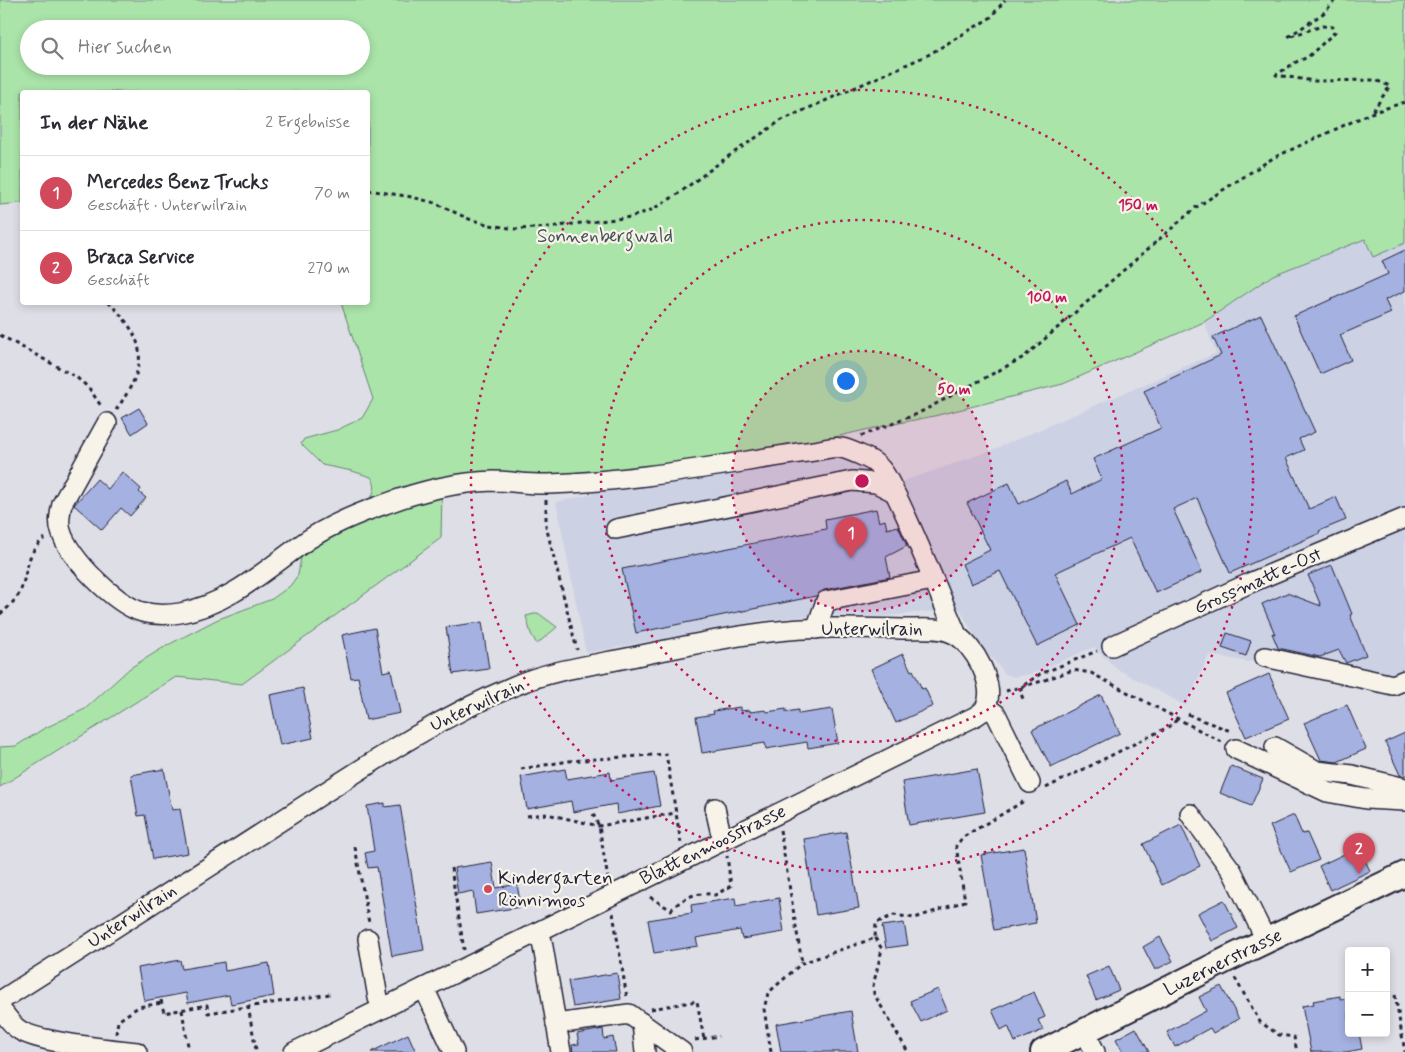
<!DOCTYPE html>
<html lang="de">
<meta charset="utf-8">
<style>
:root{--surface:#fff;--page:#f7f7f7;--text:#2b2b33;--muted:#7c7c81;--line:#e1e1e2;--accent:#d1495b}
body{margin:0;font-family:Mynerve,sans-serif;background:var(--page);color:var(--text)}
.controls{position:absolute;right:15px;bottom:15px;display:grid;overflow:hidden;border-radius:5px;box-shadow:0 2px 8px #0003}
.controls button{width:45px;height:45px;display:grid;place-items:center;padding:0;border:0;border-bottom:1px solid var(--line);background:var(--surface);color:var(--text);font:25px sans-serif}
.you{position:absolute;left:845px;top:380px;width:18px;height:18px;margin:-12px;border:4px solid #fff;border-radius:50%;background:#1a73e8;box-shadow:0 0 0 8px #1a73e833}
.badge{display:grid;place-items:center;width:32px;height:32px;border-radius:50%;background:var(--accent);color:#fff;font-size:16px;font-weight:700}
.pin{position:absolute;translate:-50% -41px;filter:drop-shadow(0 1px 2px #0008)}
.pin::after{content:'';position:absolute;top:26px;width:18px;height:15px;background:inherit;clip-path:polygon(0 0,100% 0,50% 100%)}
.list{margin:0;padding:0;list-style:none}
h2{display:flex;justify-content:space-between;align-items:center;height:65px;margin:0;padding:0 20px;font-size:21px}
h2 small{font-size:16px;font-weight:400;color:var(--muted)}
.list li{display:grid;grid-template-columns:32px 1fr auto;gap:15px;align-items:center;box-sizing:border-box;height:75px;padding:0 20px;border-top:1px solid var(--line)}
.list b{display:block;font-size:19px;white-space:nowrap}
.list p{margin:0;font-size:16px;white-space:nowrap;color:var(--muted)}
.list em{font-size:16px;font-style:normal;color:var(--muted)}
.icon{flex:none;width:28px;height:28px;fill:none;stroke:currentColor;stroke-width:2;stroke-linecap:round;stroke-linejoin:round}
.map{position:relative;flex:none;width:1405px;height:1052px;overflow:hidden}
.search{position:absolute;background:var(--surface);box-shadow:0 2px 8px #0003;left:20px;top:20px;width:350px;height:55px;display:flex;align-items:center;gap:12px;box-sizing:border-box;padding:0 18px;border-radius:28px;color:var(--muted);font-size:19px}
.panel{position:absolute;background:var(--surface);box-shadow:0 2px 8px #0003;left:20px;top:90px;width:350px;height:215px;border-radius:5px}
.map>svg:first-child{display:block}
.built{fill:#cdd1e4}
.green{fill:#aae4a9;stroke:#668372;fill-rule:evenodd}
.building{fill:#a4b1e1;stroke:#22223b}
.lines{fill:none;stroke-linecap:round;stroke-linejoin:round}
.minor-casing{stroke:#22223b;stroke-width:22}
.major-casing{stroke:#22223b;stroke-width:28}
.path{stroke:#22223b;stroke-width:3;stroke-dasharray:4 4;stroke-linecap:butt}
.minor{stroke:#f7f3e8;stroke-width:19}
.major{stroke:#f7f3e8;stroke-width:24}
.ring{fill:none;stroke:#c2185b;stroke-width:2.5;stroke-dasharray:2.5 5}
.poi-dot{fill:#d1495b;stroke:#f7f3e8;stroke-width:2}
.labels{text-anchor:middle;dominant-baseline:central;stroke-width:4.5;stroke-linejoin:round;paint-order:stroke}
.park-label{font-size:19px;fill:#445256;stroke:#f7f3e8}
.street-label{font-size:19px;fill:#22223b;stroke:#f7f3e8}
.poi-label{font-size:19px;fill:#22223b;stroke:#f7f3e8;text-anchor:start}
.centre{fill:#c2185b;stroke:#f7f3e8;stroke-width:2.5}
.ring-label{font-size:15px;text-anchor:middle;font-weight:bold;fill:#c2185b;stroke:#f7f3e8;stroke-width:4.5;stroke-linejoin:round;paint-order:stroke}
</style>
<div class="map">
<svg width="1405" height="1052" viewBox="0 0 1405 1052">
<rect width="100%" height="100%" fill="#dedfe6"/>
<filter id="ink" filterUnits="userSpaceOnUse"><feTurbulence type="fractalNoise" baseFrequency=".02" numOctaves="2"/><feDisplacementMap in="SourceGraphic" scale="10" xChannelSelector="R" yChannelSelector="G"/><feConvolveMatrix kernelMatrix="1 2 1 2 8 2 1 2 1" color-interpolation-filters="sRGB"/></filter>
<g filter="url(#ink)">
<!-- built -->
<polygon class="built" points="1365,238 1373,256 1405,243 1405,672 1400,673 1367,674 1275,655 1248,662 1209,655 1186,706 1117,669 1094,647 1031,674 1014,677 1005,674 994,660 983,652 960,609 885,616 822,615 763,620 586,653 556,502 592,494 593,485 832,454 864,464 901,482 990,451 1216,353 1204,322 1273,275"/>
<!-- green -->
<g class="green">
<path d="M0,0H1405V243L1373,257L1365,239L1273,275L1204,322L1063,384L934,416L865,430L762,454L551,480L362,508C370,497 380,491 371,477L352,471L322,465L301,444L304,439L337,430L362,418L373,399L341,303L368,302V92H22V203L0,205ZM29,29H361V66H29Z"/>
<polygon points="442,491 441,538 242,684 176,677 0,787 0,747 16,746 43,729 85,709 130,668 166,646 216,620 272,599 290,586 298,575 301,557 331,531"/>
<polygon points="538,613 557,627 537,644 531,634 526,616"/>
</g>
<!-- building -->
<g class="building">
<polygon points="1405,250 1405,291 1385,300 1391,313 1340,335 1351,360 1320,374 1294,316 1388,274 1382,261"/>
<polygon points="1261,315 1315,432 1299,439 1304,450 1286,458 1309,509 1336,497 1346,520 1319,531 1320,533 1230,573 1197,498 1173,509 1202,572 1156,593 1130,538 1055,573 1080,625 1037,646 1000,571 971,584 962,564 990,550 967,503 1009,483 1019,504 1066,481 1072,494 1102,479 1093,459 1161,428 1144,391 1221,355 1213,337"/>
<polygon points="139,408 148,423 132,434 122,418"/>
<polygon points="122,472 141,489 139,492 146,498 130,516 121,508 102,530 74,505 97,479 108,489"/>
<polygon points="876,509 879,522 885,520 887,529 898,526 907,546 886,557 890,577 824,590 816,596 636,633 622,569 826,529 825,519"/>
<polygon points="1332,565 1352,614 1350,615 1366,655 1346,663 1339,650 1320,657 1278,648 1272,633 1275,634 1262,604 1287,593 1321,606 1308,575"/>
<polygon points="482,622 489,669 453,674 446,627"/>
<polygon points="375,628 383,672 391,670 400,713 366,720 358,677 351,678 342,635"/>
<polygon points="1227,633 1251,641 1246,656 1222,648"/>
<polygon points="903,654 911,671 913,670 922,689 925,688 933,706 896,723 871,669"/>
<polygon points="1269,674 1289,719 1246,737 1226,693"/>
<polygon points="303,688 313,738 280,745 270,695"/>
<polygon points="1101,695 1120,733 1051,767 1032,730"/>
<polygon points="1347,705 1366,749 1337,762 1321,760 1304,723"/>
<polygon points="740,707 740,711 750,710 750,712 766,710 767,712 786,709 786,712 798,710 798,714 832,709 838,743 808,748 807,742 766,749 765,743 702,753 696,717 714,714 713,711"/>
<polygon points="1405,733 1405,776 1400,775 1385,742"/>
<polygon points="1231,766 1263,779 1251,806 1220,793"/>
<polygon points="164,769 172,810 180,809 188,853 153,859 145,815 138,816 131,775"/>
<polygon points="565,769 567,779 610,772 611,780 654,773 660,806 617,814 616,804 573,812 571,801 527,809 521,777"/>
<polygon points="977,769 985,812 909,825 902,782"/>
<polygon points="385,803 385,807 400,805 424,950 392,956 377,867 368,868 365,853 374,851 367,806"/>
<polygon points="1294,815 1302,834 1307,833 1319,860 1291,872 1270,826"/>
<polygon points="1181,825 1200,866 1162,885 1143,844"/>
<polygon points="846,832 859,908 816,915 804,839"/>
<polygon points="1359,847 1370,871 1330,890 1319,866"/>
<polygon points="1024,848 1036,923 994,930 981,855"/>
<polygon points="492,862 496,888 517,884 521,907 476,914 473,891 458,894 454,868"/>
<polygon points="735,898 736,906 779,898 784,932 742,939 740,930 696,938 698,946 654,953 648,920 692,913 691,905"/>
<polygon points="1224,900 1238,928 1212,941 1198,913"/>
<polygon points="904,923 908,945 886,948 882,926"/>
<polygon points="1160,937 1173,961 1155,970 1143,947"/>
<polygon points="180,960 182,969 224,962 225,971 269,963 274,996 231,1004 229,995 188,1003 186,993 144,1001 138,968"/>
<polygon points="1109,966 1119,990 1096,1000 1086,976"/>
<polygon points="617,973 621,999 573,1007 568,981"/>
<polygon points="1221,986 1239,1019 1213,1033 1210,1028 1175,1047 1167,1032 1206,1011 1199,997"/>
<polygon points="938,989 947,1010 921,1022 910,1001"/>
<polygon points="1034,992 1045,1017 1038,1020 1043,1030 1015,1042 1008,1026 1001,1030 992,1010"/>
<polygon points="1340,996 1340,999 1349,998 1349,1033 1359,1033 1362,1049 1346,1052 1311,1052 1302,1006 1314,1004 1313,1001"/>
<polygon points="851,1011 858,1052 781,1052 776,1024"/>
<polygon points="1136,1028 1149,1052 1123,1052 1116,1039"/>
<polygon points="603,1029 604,1039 613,1037 616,1052 573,1052 572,1045 579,1044 577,1034"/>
<polygon points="408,1034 416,1052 371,1052"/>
</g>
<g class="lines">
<defs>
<g id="minor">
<path d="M107,423L62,504C60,513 58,522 61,531C68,557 115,604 142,612C154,615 167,615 180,613C231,604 268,567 309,539C332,524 359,513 385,504C420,491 456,482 493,481C512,481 530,485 549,484C613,482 679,472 742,462C766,458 790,454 814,451C822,450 833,446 841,448C848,449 871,459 876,464C886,472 891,486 897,497C919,542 937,589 957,635"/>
<polyline points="616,529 852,481 876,483 894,492"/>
<polyline points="816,629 826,601 933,580"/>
<polyline points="1112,646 1252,582 1405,518"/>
<polyline points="1265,657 1393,685 1405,680"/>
<polyline points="986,707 996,714 1030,783"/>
<polyline points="1275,747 1317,771 1352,775 1405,788"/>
<polyline points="1236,749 1327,792 1366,799 1405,801"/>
<polyline points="715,808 720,830 725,839"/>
<polyline points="1190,814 1232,871 1266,940"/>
<polyline points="538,932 542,941 561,1052"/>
<polyline points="368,939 378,998 384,1008"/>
<polyline points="424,988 454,1052"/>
<path d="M0,1001C98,939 195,876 293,813C365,767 435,719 514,686C551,670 593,665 632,657C677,648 723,637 769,632C815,626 862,628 908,629C922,629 941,627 954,634C973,643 998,687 985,708C982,713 976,716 972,718L294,1052"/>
<path d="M0,1009C6,1015 11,1024 18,1029C36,1043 112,1049 137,1052"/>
<polyline points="642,1023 645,1052"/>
<polyline points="556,1024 629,1014 682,1052"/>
<polyline points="1085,1032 1095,1052"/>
</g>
<g id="major">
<path id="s1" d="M1043,1052L1228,959L1405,874"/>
</g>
</defs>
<!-- minor casing -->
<use href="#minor" class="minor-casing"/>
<!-- major casing -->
<use href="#major" class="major-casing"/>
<!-- path -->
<g class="path">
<polyline points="1335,0 1325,12 1288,37 1322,26 1333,27 1335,32 1308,57 1294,63 1276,75 1314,81 1375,80 1390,86 1372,112"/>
<polyline points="368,190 412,197 435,203 469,219 490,225 516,229 550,227 631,217 651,210 675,196 726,158 782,120 928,55 990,18 1005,0"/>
<path d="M108,302C150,342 147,366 116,410"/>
<polyline points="0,335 76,377 89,388 101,406"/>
<polyline points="861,436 917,414 1024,357 1195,208 1273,158 1371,113 1405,102"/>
<polyline points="546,500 546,526 577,650"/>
<path d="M0,614C7,609 14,602 19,594C29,573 24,554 45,538"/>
<polyline points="1024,685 1040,674 1097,651"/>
<polyline points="1021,687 1021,694 1024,701"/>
<polyline points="1006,691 1042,681 1073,670 1091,673 1222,742"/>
<path d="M1188,714C1203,722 1218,725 1232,732"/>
<polyline points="521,769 569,761 666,754 681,843"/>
<polyline points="1046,788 1168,727 1178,719"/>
<polyline points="593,814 599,826 608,879"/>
<polyline points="527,816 547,814 599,826 676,813"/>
<polyline points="780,830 802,963"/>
<polyline points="355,847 369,923"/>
<polyline points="451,868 464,950"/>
<path d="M650,897L671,910C683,897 698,891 715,895L731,886L727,856"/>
<polyline points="613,913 627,998"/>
<polyline points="875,938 882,949 873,986 874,994 908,1052"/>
<polyline points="1235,978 1260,1022 1279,1035 1294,1037 1297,1052"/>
<polyline points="1395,995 1405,1052"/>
<polyline points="161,1000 164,1013 207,1005 208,1013 330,994"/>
<polyline points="248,1006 256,1050"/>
<polyline points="651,1009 697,1001 704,1039"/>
<polyline points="182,1010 188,1046"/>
<polyline points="116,1034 118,1021 138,1007 162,1003"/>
<polyline points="695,1040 719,1036"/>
<polyline points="771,1052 764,1009 768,993 802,963 875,938 876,923 894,915 915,918 965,901 956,846 963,837 1026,800"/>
</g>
<!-- minor -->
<use href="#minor" class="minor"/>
<!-- major -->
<use href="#major" class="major"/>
</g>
</g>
<!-- distance rings -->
<circle cx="862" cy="481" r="130" fill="#c2185b" fill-opacity=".12"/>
<g class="ring">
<circle cx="862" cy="481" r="130"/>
<circle cx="862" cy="481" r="261"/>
<circle cx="862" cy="481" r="391"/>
</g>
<!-- markers -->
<circle class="poi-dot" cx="488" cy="889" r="5"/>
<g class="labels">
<!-- park labels -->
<g class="park-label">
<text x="605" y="236">Sonnenbergwald</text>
</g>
<!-- street labels -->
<g class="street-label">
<text transform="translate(1258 581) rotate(-24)">Grossmatte-Ost</text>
<text x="872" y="629">Unterwilrain</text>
<text transform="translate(477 705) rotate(-25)">Unterwilrain</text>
<text transform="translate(713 845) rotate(-26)">Blattenmoosstrasse</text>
<text transform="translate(132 916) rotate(-33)">Unterwilrain</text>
<text stroke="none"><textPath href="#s1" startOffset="201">Luzernerstrasse</textPath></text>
</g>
<!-- poi labels -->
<g class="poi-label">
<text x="498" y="878">Kindergarten<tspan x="498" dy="22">Rönnimoos</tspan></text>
</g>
</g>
<circle cx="862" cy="481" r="8" class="centre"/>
<g class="ring-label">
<text x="1138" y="210">150 m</text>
<text x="1047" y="302">100 m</text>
<text x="954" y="394">50 m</text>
</g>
</svg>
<div class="controls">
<button>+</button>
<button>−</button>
</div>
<div class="you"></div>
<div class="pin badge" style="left:851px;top:558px">1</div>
<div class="pin badge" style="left:1359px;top:874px">2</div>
<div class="search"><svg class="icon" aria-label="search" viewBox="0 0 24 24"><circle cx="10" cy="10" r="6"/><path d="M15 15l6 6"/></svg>Hier suchen</div>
<section class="panel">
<h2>In der Nähe<small>2 Ergebnisse</small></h2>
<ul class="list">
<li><span class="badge">1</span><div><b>Mercedes Benz Trucks</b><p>Geschäft · Unterwilrain</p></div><em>70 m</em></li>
<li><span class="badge">2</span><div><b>Braca Service</b><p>Geschäft</p></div><em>270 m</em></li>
</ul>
</section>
</div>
